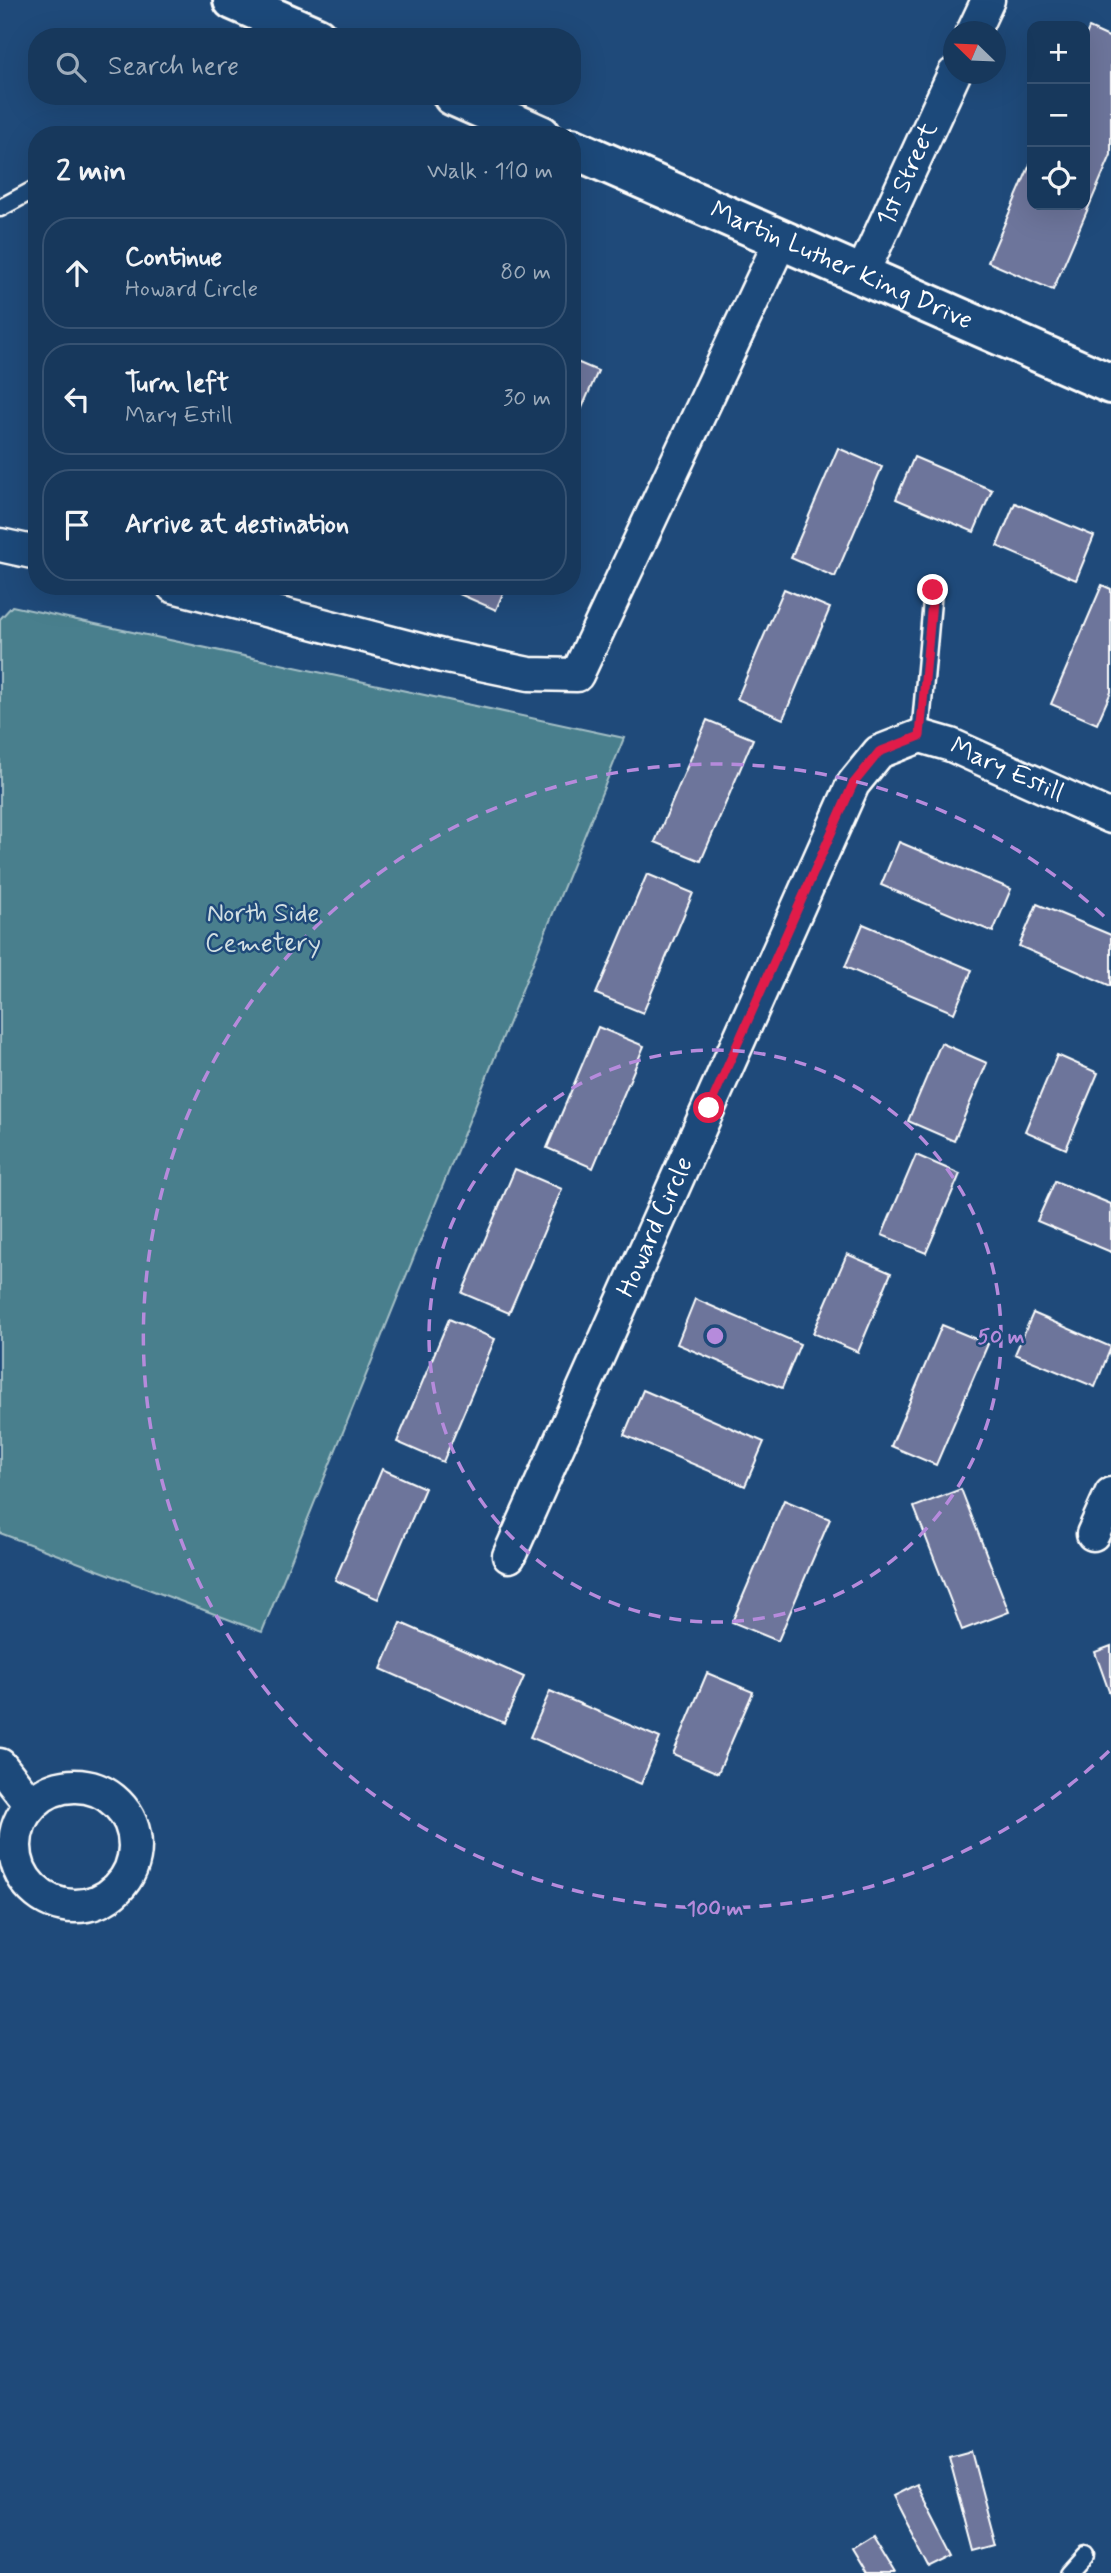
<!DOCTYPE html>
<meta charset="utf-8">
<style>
:root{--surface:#17385c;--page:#244365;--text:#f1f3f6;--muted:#9eacbb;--line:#365272}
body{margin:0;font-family:Mynerve,sans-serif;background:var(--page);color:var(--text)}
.controls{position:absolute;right:21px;top:21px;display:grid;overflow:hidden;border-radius:14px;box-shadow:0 7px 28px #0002}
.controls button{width:63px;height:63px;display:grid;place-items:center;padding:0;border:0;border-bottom:2px solid var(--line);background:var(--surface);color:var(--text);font:35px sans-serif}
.compass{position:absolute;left:943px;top:21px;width:63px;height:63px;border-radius:50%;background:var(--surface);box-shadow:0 7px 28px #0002;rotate:293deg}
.stop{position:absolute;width:21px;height:21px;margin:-16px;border:5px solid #e11d48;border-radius:50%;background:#fff}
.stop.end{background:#e11d48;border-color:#fff;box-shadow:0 2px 7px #0008}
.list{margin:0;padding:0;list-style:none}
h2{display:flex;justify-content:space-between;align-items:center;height:91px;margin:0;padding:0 28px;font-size:30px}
h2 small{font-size:23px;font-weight:400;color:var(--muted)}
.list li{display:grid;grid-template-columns:46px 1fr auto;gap:21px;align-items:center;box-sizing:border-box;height:112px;margin:0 14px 14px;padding:0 14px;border:2px solid var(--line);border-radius:28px}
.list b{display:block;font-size:26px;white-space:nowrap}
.list p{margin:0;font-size:23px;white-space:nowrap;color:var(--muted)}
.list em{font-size:23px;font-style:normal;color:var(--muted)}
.icon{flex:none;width:38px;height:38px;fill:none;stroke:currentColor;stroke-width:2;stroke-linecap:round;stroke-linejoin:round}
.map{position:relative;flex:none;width:1111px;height:2573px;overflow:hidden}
.search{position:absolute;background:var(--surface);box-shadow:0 7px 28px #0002;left:28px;top:28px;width:553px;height:77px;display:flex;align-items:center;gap:18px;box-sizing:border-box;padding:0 24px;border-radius:28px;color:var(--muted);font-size:26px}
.panel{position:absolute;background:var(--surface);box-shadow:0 7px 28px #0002;left:28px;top:126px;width:553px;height:469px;border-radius:28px}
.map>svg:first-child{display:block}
.green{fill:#4a7f8d;stroke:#a4bfc6;stroke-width:2}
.building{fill:#6d759b;stroke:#fff;stroke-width:2}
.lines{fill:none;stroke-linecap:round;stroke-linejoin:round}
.lane-casing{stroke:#fff;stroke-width:21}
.street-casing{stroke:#fff;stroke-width:37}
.secondary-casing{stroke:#fff;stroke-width:44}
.lane{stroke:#1f4a7a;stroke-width:16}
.street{stroke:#1f4a7a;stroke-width:32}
.secondary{stroke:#1f4a7a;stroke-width:38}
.route{stroke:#e11d48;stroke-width:9}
.ring{fill:none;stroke:#b68bdc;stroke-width:3.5;stroke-dasharray:12 9}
.labels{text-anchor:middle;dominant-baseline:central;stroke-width:5;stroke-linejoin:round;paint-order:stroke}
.street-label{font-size:26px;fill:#fff;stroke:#1f4a7a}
.park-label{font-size:26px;fill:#d2dfe2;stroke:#1f4a7a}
.centre{fill:#b68bdc;stroke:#1f4a7a;stroke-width:3.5}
.ring-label{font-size:21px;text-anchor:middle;font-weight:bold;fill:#b68bdc;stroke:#1f4a7a;stroke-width:5;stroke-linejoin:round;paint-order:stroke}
</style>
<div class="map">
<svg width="1111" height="2573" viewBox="0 0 1111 2573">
<rect width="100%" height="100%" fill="#1f4a7a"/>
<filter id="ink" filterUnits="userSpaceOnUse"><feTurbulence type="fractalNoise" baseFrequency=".0143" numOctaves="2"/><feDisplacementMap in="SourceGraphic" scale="14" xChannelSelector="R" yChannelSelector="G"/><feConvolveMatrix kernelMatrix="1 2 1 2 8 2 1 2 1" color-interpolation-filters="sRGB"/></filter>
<g filter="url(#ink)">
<!-- green -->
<polygon class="green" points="12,606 624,738 262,1632 0,1533 0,619"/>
<!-- building -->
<g class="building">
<polygon points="1089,28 1111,38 1111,155 1053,290 988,262 1032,160 1032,205 1085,205 1085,38"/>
<polygon points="572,360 598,371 572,431"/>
<polygon points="838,448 882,467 835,577 791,558"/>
<polygon points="914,457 992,490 974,532 896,499"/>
<polygon points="1015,503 1094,536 1076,580 997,546"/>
<polygon points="1102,585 1111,589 1111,692 1097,724 1051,704"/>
<polygon points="441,586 506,586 496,610"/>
<polygon points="784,589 830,608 783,719 737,699"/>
<polygon points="707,720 753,739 701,861 655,842"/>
<polygon points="899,842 1011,889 993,932 881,885"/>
<polygon points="647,874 693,893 643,1013 596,994"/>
<polygon points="1037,904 1111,935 1111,986 1019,946"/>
<polygon points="863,924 972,970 954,1013 845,967"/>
<polygon points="598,1027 644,1046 593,1168 547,1148"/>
<polygon points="941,1043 987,1063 954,1141 908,1121"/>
<polygon points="1057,1055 1098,1073 1066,1149 1025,1131"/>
<polygon points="916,1155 960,1174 926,1253 882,1235"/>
<polygon points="515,1169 562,1189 509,1313 462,1293"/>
<polygon points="1055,1181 1111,1204 1111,1252 1037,1221"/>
<polygon points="847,1254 891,1273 858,1352 813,1333"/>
<polygon points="695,1299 800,1344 782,1388 677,1344"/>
<polygon points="1033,1313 1111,1347 1095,1387 1015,1354"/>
<polygon points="449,1319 495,1339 443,1462 397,1442"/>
<polygon points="942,1325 988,1344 936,1465 891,1446"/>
<polygon points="643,1390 764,1442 745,1486 624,1435"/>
<polygon points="382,1469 425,1488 378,1599 335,1580"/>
<polygon points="961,1489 1009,1612 962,1630 914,1507"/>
<polygon points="784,1500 830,1519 778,1641 732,1622"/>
<polygon points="401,1623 524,1677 504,1723 381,1669"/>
<polygon points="1111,1646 1111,1697 1095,1652"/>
<polygon points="707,1673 753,1692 718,1773 673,1754"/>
<polygon points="550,1691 660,1738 641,1784 530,1737"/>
<polygon points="971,2451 996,2545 974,2551 949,2457"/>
<polygon points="917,2484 954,2556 930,2568 893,2496"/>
<polygon points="873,2535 896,2573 867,2573 852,2548"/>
</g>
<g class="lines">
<defs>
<g id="lane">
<polyline points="0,208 37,188"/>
<polyline points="920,736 933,590"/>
<polyline points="1070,2573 1086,2555"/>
</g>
<g id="street">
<polyline points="973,32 988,0"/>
<path id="s1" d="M861,276L954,74"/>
<polyline points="0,545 37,553"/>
<polyline points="173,586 442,656 529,674 577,675 781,240"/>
<polyline points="1093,1534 1111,1494"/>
<path id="s2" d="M509,1556L853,784L879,752L920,736L951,745L1111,817"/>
<polyline points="0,1765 31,1805"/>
<circle cx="75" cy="1846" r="60"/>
</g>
<g id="secondary">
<polyline points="233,0 317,37"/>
<polyline points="453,96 541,135"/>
<path id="s3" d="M572,148L1111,384"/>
</g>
</defs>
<!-- lane casing -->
<use href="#lane" class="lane-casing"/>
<!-- street casing -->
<use href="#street" class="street-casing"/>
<!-- secondary casing -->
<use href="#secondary" class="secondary-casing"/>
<!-- lane -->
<use href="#lane" class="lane"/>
<!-- street -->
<use href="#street" class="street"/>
<!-- secondary -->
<use href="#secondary" class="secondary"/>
</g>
</g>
<g class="lines" filter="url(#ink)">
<!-- route -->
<polyline class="route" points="709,1108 853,784 879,752 920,736 933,590"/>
</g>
<!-- distance rings -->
<g class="ring">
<circle cx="715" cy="1336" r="286"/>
<path d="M1109 1751A572 572 0 1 1 1109 921"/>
</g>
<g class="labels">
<!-- street labels -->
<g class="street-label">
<text stroke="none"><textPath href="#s1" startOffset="112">1st Street</textPath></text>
<text stroke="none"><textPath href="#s3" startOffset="294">Martin Luther King Drive</textPath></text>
<text stroke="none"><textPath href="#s2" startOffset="1024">Mary Estill</textPath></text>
<text stroke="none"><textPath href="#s2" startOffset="360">Howard Circle</textPath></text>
</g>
<!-- park labels -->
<g class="park-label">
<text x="263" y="914">North Side<tspan x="263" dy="30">Cemetery</tspan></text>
</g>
</g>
<circle cx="715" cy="1336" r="10" class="centre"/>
<g class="ring-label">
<text x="1001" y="1343">50 m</text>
<text x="715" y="1915">100 m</text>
</g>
</svg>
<div class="controls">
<button>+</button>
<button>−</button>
<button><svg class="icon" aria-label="locate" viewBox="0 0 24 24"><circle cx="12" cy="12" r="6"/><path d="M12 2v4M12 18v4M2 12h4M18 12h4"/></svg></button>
</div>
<svg class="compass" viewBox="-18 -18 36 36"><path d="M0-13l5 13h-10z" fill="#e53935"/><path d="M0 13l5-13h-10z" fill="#9eacbb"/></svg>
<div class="stop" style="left:709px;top:1108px"></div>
<div class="stop end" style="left:933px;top:590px"></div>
<div class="search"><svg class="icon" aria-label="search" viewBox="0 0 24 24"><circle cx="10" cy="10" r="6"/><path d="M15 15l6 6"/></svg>Search here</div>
<section class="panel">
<h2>2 min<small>Walk · 110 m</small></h2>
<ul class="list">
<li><svg class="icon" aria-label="ahead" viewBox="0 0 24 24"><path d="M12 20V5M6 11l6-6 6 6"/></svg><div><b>Continue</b><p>Howard Circle</p></div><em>80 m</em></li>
<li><svg class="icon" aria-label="left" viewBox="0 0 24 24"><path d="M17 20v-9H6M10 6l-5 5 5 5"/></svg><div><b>Turn left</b><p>Mary Estill</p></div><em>30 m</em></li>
<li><svg class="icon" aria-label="arrive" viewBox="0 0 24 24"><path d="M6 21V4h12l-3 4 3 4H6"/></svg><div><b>Arrive at destination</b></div></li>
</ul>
</section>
</div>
